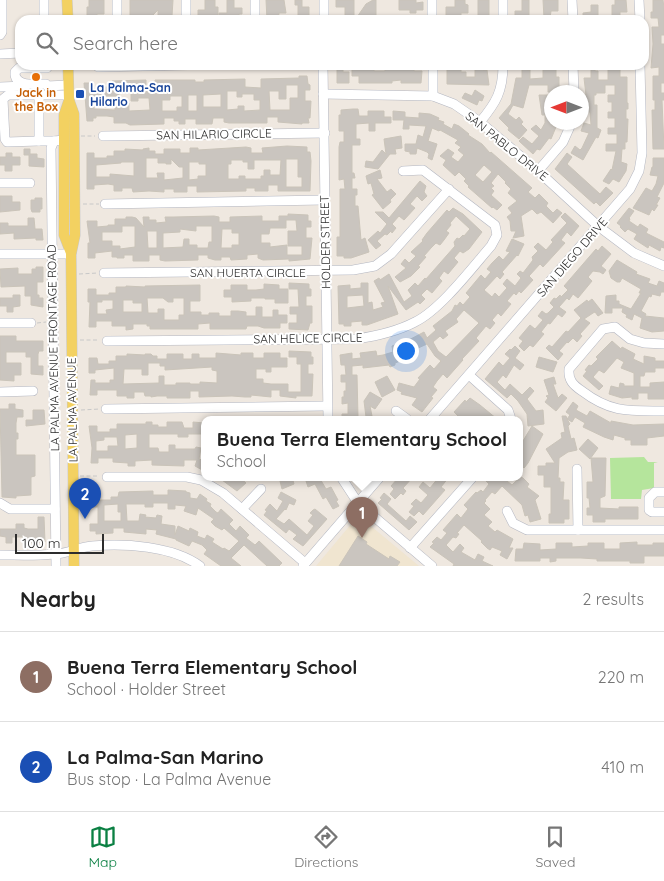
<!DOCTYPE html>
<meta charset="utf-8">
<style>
:root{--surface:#fff;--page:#f2f2f2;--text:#222;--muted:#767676;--line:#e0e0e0;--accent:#0b8043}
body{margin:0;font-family:Quicksand,sans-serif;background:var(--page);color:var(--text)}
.compass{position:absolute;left:544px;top:85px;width:45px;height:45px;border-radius:50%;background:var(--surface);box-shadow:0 1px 4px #0004;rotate:270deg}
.scale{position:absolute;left:15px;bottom:12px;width:89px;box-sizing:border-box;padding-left:5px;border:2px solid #2d2d2d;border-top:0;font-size:14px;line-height:18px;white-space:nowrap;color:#2d2d2d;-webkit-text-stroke:4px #fff;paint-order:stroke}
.you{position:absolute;left:405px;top:350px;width:18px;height:18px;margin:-12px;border:4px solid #fff;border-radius:50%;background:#1a73e8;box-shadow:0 0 0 8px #1a73e833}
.badge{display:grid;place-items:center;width:32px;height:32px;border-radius:50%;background:var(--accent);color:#fff;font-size:16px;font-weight:700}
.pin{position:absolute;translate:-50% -41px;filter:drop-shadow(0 1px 2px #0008)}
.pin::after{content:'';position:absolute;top:26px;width:18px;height:15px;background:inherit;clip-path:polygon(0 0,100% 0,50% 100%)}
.popup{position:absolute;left:201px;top:416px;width:322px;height:65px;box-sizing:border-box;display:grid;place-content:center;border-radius:10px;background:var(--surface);filter:drop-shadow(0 1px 4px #0005);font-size:16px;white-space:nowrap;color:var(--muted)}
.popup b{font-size:19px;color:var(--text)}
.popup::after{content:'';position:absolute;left:50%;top:100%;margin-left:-10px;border:10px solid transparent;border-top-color:var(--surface)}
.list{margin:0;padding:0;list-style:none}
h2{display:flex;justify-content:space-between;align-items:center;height:65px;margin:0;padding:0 20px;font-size:21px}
h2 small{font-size:16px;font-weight:400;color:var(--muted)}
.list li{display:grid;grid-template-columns:32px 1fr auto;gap:15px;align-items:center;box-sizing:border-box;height:90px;padding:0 20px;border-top:1px solid var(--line)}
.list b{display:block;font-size:19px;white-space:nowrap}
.list p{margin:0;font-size:16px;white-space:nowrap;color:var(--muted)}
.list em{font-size:16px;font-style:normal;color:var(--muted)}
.icon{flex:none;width:28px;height:28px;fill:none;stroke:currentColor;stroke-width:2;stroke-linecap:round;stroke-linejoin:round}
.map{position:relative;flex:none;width:664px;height:566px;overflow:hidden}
.search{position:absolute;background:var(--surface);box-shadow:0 1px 4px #0004;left:15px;right:15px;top:15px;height:55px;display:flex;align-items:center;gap:12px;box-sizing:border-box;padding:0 18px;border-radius:15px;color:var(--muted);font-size:19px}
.sheet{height:245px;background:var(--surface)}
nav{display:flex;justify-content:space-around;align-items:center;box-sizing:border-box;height:70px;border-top:1px solid var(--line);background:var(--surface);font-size:14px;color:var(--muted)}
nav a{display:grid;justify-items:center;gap:2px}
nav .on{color:var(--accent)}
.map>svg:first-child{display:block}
.education{fill:#f0e5d0}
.green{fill:#b5e59c}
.building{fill:#cac5bf;stroke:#cac4b9;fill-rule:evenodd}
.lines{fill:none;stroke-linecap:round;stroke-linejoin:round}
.minor-casing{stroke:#b3b6c1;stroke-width:10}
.major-casing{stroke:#c8c8c8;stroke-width:11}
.path{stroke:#c8c8c8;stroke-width:1;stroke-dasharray:4 2.5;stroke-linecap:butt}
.minor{stroke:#fff;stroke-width:9}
.major{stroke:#f3d161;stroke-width:10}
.food-dot{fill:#e8710a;stroke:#fff;stroke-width:2}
.transit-dot{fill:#1a4fb4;stroke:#fff;stroke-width:2}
.labels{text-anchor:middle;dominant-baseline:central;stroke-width:4;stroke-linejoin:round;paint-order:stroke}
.transit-label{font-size:12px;font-weight:bold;fill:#164399;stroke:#fff;text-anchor:start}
.food-label{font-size:12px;font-weight:bold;fill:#c56008;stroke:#fff}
.street-label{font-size:12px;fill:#2d2d2d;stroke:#fff}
</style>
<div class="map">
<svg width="664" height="566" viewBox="0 0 664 566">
<rect width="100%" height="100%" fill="#efe8e0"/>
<!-- education -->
<polygon class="education" points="357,517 360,517 419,566 316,566"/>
<!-- green -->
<polygon class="green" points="644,457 648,462 658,462 654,463 654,488 642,490 641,499 611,499 610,458"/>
<!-- building -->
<g class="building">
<polygon points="89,0 104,0 104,14 97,14 97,20 87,20 87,7 89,7"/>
<polygon points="130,0 173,0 172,16 166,16 165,20 158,20 158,10 148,20 130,20"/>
<polygon points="205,0 215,0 215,7 218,7 218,16 210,16 210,20 198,20 198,10 205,10"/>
<polygon points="227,0 234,0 234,8 242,8 242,14 239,14 239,20 219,20 219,13 227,13"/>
<polygon points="266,0 284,0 286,13 279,13 278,20 267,20"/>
<polygon points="295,0 302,0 302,7 309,7 309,20 298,20 298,5 295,5"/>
<polygon points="336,0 354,0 354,20 345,20 345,7 336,7"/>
<polygon points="373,0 376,0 376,20 355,20 366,4"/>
<polygon points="399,0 416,0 416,3 423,2 423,10 416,10 416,13 410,13 410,10 399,10"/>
<polygon points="455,0 465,0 465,4 468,5 468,13 461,13 461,19 446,20 446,7 455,7"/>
<rect x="478" y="0" width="11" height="18"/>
<polygon points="522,0 529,0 529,19 515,19 515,11 522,11"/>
<polygon points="543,0 558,0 558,11 551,11 550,18 544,18"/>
<polygon points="615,0 626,0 627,12 620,12 620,20 612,20 612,5 615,5"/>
<polygon points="653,0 663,0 664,8 664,35 661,35 661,44 664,44 664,83 661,83 661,93 664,93 664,100 662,100 664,149 653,149 652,110 655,110 655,100 653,100 653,76 659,76 659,67 651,68 653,44 652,27 659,27 658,18 651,18 651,12 653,12"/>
<polygon points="591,5 598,5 598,20 583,20 583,13 591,12"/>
<polygon points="337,65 343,65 343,72 349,72 349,83 337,83"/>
<polygon points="362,65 374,65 374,71 385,71 385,68 394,68 394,65 414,65 414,71 422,71 421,83 401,83 401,80 392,81 392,83 359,83 359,76 352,76 352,68 362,68"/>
<polygon points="447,65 461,65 461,72 466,72 466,77 475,77 475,65 483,65 483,70 487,70 489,85 447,84"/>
<polygon points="522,65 527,65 527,70 530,70 530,79 543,78 543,65 556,65 556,77 559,77 559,92 548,92 548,85 529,85 523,108 513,105 508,114 516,120 519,117 523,122 521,124 527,130 519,139 508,130 509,128 499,118 511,104 516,78 522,78"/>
<polygon points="591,65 595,65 595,71 598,71 598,80 608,80 608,65 620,65 620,77 627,77 627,103 628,103 628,109 626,109 626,119 628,119 627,142 625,142 625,149 622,149 621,162 627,164 626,171 619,182 613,179 609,184 603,181 611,169 612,170 616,151 606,151 606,144 617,144 617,134 608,134 608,128 615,128 615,118 608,118 608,112 612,112 612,102 608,102 608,95 615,95 615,85 605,85 605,93 596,93 596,95 594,95 594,105 597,105 597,128 601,130 598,138 596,137 583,160 571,153 575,146 580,150 582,148 589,133 581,131 584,123 591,125 590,112 584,112 583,95 586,95 584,78 591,78"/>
<path d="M299,76H307L308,84L310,85V90H305V101H311L310,118H308L309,123H302V124L278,122V117H267V123H229L224,122V118H213L212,124H196V119H185V124H179V121H174V118H164V124L130,125L126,123H114V117L107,116H96V118H93V121H87L84,83H91V89H105V87H112V81L146,80V88H155V80H195V82H204V80L245,79V87L261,88V79L299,78ZM286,85H298V98H290V110H270L269,91H279V99H286ZM227,91H237V97H242V94H254V100H260V110L244,111V106H238V109L227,110ZM119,93H131V101H138V98H149L150,110L129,111V103H124V106H115V110L94,109V96H119ZM221,94V107H203V95ZM188,95H197V111H188ZM170,96H182V107H177V111H162V100H170Z"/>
<polygon points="475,90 484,96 482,101 479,100 477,105 462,98 465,93 472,96"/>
<polygon points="539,95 552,95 552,125 556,127 551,139 549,138 540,150 537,149 533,154 519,141 523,137 532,144 539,136 531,129 536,125 541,130 545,123 545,115 542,115"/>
<polygon points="353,109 358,109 359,116 368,116 368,111 384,111 384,117 391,117 391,123 375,123 375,131 369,131 369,123 356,124 356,139 360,139 360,145 352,145 352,173 354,173 355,178 352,178 352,189 357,189 357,195 355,195 355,206 358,206 361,240 365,238 369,252 351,258 344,258 344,256 337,256 337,237 340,237 340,189 345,189 344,179 339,180 339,147 340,142 344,142 344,131 339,131 339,115 341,115 341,110"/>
<path d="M393,111L405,112V117L419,118V113L430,114L439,118L438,120L444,122L443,124L452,129L454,124L459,126L469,134L468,135L482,144L490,153L491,152L532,188L528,192L535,198L539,194L548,203L546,206L553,213L557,209L562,213L553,223L541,212L537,214L532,209L521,216L524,236L513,238L516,231H511L510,221L507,217L512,213L508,208L517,201L508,193L511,189L505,183L506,182L498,174L491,183L494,186L491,188L494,191L491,195L502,205L497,210L493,207L492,208L468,187L469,186L464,181L466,179L459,172L455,176L443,165L446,160L440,156L448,149L454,153L451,157L458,162L464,155L458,150L461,147L455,143L458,140L440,130L439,131L432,128L428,141L437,144L432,160L428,158L429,154L427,152L417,148L416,154H410V152L405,151V144H416L418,135L423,137L426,126L409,125V129H403L404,120H393ZM484,165L492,172L483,182L475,175Z"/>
<polygon points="401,136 402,148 395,149 396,154 390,154 378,169 365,167 366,161 373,162 382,150 386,154 384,139"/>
<path d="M287,146L307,147V152H310L311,161L310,191H278V185H268V191H255V188H246V191L197,192V186H187V192H174V189H164V192L149,191L133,192L132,188H122V191H114V185L108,184L94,185V189H87V153H94V158H107V156H114V151H125V149L143,150V149L149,148V151H155V154H164V149H180V153H190V148H198V150L246,147L251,148V153H263L262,148ZM146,158H158V163H166V164H171V159L179,167H183V178L164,180V173H157L158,178H146ZM286,159H298V177H302V187H286ZM231,160H243V162H248V169H254V160H281L280,175H270V170H264V176H261V179H245V176H239V179H228V164H231ZM121,162H134V176L110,174V177H96V165L121,163ZM189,162H199V164H206V176H198V179L189,180Z"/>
<polygon points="24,149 30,149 30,154 37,154 37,158 44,159 44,167 29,166 29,155 24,155"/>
<polygon points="6,153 12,153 12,157 20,157 20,165 12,165 12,171 5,171 5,165 0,165 0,157 6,157"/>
<polygon points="567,153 572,157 567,164 600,194 606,187 613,193 600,206 596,202 594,204 555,169"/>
<polygon points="653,158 664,158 664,183 657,197 660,198 656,205 658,205 654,211 652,209 649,215 633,208 646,188 652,191 656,184 658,176 650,175 652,167 653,167"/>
<polygon points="380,170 382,178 377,179 387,192 391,189 396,194 390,200 391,202 383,209 372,195 374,194 371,183 368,184 366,176"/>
<polygon points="420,181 426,186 424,192 427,196 422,201 417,196 410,204 415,208 404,220 399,216 392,224 396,228 392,233 391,231 387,235 385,234 377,241 381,245 376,249 368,240 378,231 380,233 387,224 375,212 383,212 389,218"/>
<polygon points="0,196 12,196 12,202 20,202 20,210 0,212"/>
<polygon points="35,198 42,198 42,209 40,209 40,212 32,212 31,209 31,200 35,200"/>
<path d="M453,208L463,214L482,232L469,249L463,253L460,251L454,258L458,262L448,274L444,271L439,278L442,281L432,293L427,289L421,295L425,299L420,304L418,302L406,310L388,286L398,314L367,325H362V321L351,322V326H344V324H339L338,286L350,285V289L361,288V283H368V303L372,302L373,310L383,307L381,303L385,302L374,281L379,278L380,280L389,274L404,302L412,296L408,290L415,283L418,286L425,278L426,279L455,246L454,242L457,238L459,239L463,235L464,236L470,229L456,216L450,223L451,225L446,231L449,233L444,240L440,245L436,243L431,248L424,256L426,257L418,266L420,267L411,276L400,282L395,277L406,268L401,264L405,259L409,263L416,256L411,252L423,241L422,240L427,233L447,210L449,212ZM363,295L364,306L347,308V296Z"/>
<polygon points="629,208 634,211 629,218 630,219 629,221 638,227 640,224 648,229 646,233 664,242 664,248 661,247 660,251 649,245 648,248 634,239 637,234 628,229 625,232 620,227 621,226 617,223"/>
<path d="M565,213L579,226L571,236L567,232L561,240L565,243L543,267L540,264L529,276L533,280L521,293L519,291L516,295L514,293L507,301L511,304L501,316L498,313L492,320L495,323L490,329L486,326L476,338L479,341L462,359L463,360L447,378L443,374L437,381L433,387L437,390L431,397L433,398L422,412L412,405L417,398L401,394L402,392L397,390L399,383L414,387L420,379L418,378L430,365L434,369L441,361L435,356L427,344L416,349L418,354L395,363V365L390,367L389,365L363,368V365L352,366V375H357L358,418H356V419H342V414H348V403L342,404V397H344V391H346V382H341V375H346L345,365H341L340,355L352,353V359L361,358L360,353L376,351L377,356L383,355L393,352L392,346L405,341V342L424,332L427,338L436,330L433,326L452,311L455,305L457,306L460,302L463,305L470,297L466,293L481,275L485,279L491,272L487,269L492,263L499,256L503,260L510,252L506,251L512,239L524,244L518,256L517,255L502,272L504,274L500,279L497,276L484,290L492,297L495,293L499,297L507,288L503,284L507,279L515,286L521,278L517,274L520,271L523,273L533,260L532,257L538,251L534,247L538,243L546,250L553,242L551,240L567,223L561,217ZM464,310L479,323L446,357L438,351L433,342L440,336L443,339L448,335L445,331L458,322L456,319Z"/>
<path d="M288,214L308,215V221H311V227H306V238H312L310,259L289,261V259L263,260L258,258V254L247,255V259L231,260L230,257H221V260H215L208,258V255H198V260L165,261L160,260V255H149V261H133V255H124V258H117V257H112V251L95,253V258H88V243H90L87,221H97V227L108,226V225H115V219H126V217H132L136,218L144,227L143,217H149V220H156V223L166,222L165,217H174L214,216L219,217V222H230V217L262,216V221H279V216H288ZM286,220H296L297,231H288V246H302V255H287V245L270,247V243H261V234H269L270,228H286ZM122,226H135V247L120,249V246H112V241H102V232H122ZM196,226H212V242H209L208,248H197V245H189V239H184L183,247L163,248V233L180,232V229L196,231ZM222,229H232V233H239V245H232V248H221ZM147,231H157V248H148Z"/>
<polygon points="28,218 34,218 35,229 42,229 43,240 36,240 36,238 14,239 14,233 0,234 0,223 8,223 8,226 28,226"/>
<polygon points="602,246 611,254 601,266 606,270 603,274 600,272 593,271 588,277 592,281 578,298 573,294 569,300 567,298 559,307 566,312 562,317 558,314 550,324 548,323 541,332 544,334 533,347 530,345 524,351 519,346 523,341 519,338 530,325 535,329 543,320 538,316 542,311 546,314 548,313 554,307 550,303 554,298 556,299 560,295 561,297 568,290 564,286 596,249 598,251"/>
<polygon points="617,260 637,272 636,274 650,279 648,283 657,286 659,281 664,283 664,292 661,292 660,296 652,294 651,297 649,296 641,311 646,314 645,316 664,318 664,331 652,332 640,328 642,318 634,314 632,320 626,317 627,315 622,312 623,308 612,308 612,313 605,313 606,296 616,295 616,301 619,301 619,304 631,309 641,293 639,293 641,289 622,278 620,282 617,282 611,278 609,271"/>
<polygon points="36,267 43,267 43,282 37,282 37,295 39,295 39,298 43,298 43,307 31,305 31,296 25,296 25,286 1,287 0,269 18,268 18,274 32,274 32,269 36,269"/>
<polygon points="289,283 309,284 309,289 311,289 311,296 306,296 306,306 312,306 312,323 310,323 308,330 289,329 289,323 297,323 297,314 290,314 290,307 299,307 298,289 289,289"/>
<polygon points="264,284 279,285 279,289 288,289 288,303 275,303 275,299 265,299 265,298 251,298 251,301 232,302 232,297 224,297 224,290 231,290 231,285 247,285 247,290 256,290 264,289"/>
<path d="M200,285V301H190V312H201V315H209V313H219V316H231V311H238L246,312V316H256V307H262V317H273V310H278V315H287V323H280V328H264L258,326H247L246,329H210V323L198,324V329H150V326H147V324H133V329L126,330V326H112V321H96V327H89L90,302H88V289H96V295H109V293H116V287H126V286L145,287V286ZM147,298H163L168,302H173V298H184V315H179V320H164V309H158V313H148ZM102,300H113V309L106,310L107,314H97V302H102ZM123,300H133V303H142V312H123Z"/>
<polygon points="13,295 20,295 20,306 13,307 13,312 7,312 7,306 0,306 0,298 13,298"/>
<polygon points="592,299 603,313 598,316 595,312 593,313 584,319 590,323 580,334 582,336 577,342 573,338 568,343 567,342 559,351 563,354 558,360 546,348 549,345 552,347 566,331 568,332 581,318 574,310 587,300 588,302"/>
<polygon points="0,336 16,336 16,341 43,341 43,351 39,351 38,354 38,366 43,366 43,375 31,374 31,357 26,357 26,352 6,352 6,363 21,363 21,375 14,375 14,381 0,380"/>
<polygon points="612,341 621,349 622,347 635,354 633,359 644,364 644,356 655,358 655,361 664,361 664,368 655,368 655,372 645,372 644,376 640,376 640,387 650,387 650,383 664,382 664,399 648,399 648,393 638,393 638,399 632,399 632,397 622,398 609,394 611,386 619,388 620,383 624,384 624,386 634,386 634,373 621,368 624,362 617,358 604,373 599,370 593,377 603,386 599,390 583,376 587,371 585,370 589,365 591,366 598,359 596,357"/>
<polygon points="515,346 520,351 515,358 524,365 520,370 514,365 506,378 503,375 497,382 505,390 510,384 522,395 530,387 534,391 527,399 536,411 543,410 544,424 528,426 527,414 518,401 511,394 507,398 485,379 499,362 503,366 510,358 505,354 510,349 511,350"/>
<path d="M289,351L311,352V357H313V364H308V374H313L312,396H296V398L280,396V390H271V397L251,395V397H245L232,396L199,397V391H190V398H167V396H157L151,397V396H145L144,392H134V398H127V396H117V390H97V395H90L91,380H95V383H110V380H114V368L95,370V373H89V358H97L98,364H109V361H116V356H127V354L145,355V354H151L153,356H157V359H167V354H183V359H192V354H199V358H216V353L241,355V353H253V358H264V353H280V358H287V367H271V372H266V369H256V379H263V383L271,384H288V392H301V364H297V357H289ZM148,363H160V366H165V370L212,367V370L217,371V383L200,382V384H190V383H176V385H164V376H159V383L123,384L124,369H142V375H148Z"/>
<polygon points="539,357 557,362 553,372 536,367"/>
<polygon points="387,376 395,390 382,397 375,382"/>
<polygon points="554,377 556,384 553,384 558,398 562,394 567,398 556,411 545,402 548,398 546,396 549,395 544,380"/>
<polygon points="370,392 382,399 375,409 370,406 372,416 366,417 364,401"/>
<polygon points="470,398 480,405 497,419 455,419 458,416 454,412 465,400 466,402"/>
<polygon points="573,402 578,406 576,410 587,416 590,411 611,423 611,421 633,425 664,424 664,436 647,438 647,445 631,445 631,440 625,440 625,438 614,435 613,440 604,437 583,427 585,423 575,417 572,422 567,419 570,424 568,426 571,439 574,438 577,450 568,452 559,458 558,478 560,478 560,482 564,482 563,500 569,500 569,519 564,519 564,523 549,523 549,514 551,514 551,487 544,487 544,475 538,475 538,466 546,466 546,463 555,463 546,449 562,438 561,433 565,432 562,416 566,416 567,419 570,415 566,412"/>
<polygon points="9,404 15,404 15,409 23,410 23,417 17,417 16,423 16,433 18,433 18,439 16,439 16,455 35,455 35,476 31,477 31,495 16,496 16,498 2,497 0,409 9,409"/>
<polygon points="33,410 44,410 45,424 26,426 26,420 33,420"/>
<path d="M146,422H152V425H158V427H167V422H182L184,428H193V422L204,423V434H188V437H178V434H149V448H158L159,452H169V445H175V449H195L196,447L201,448L199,459L202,460L203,455L204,456V471L195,466L197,460H184V466L152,465V460L135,461V466H128V463L113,462V458H98V463H91L92,448L89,426H97V432H110V429H117V424H146ZM137,434V448L125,449V435ZM104,437H117L118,446H108V451H96V441L104,440Z"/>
<polygon points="532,426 543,434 528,463 524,468 520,464 520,454 524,449 520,446"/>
<polygon points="588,439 598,448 590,459 579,449"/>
<polygon points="591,458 606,458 605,496 600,498 600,508 619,509 619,507 638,507 638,519 605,519 605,522 593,522 593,515 587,515 587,508 590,508 589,498 587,498 587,482 593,482"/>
<polygon points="223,477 228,477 235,481 239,477 246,483 237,491 222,480"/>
<polygon points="279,477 292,477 294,484 282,489"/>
<polygon points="310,477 319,477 326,489 331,487 338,500 336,501 339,506 333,509 326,497 323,499 315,484 308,487 306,481 311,479"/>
<polygon points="399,477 413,477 403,488 406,491 403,495 401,493 395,499 390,494 394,489 391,486"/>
<polygon points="439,477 449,477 441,487 445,490 423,515 419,511 414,516 409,512 414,506 411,504 416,499 421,503 428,495 419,487 423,482 430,488"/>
<polygon points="488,477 502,477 512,485 520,477 523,478 529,484 527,487 539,496 535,500 541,519 530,522 528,515 525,516 522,505 502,486 495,494 492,492 485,500 486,501 484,503 490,509 484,515 492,522 488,526 495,532 497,530 513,539 509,548 513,548 507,559 500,555 502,551 492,547 490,550 487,548 481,542 482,541 464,525 457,533 459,534 456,538 453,537 446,545 453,552 460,544 464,548 461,552 475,560 478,554 484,557 482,561 493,566 453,566 454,564 430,547 434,543 432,542 437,537 441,540 447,533 443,530 457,514 461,518 468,509 464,505 476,492 477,493 481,490 483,492 489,484 486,481"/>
<path d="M168,490L186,491V492L190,493V498L197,499L200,494L207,499L206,501L211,504L210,506L216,512L218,513L221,509L233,520L229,524L236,531L240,526L249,535L246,538L255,545L259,541L282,563L279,566H267L244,545L231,558L241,566H221L204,554L207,550L202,545L192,541L189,546L176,540V539L156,534L157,530L146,529V534L124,532V528H113V533L96,534V531H90V524H98V507H90V494H98V500H111V497H118L119,492L153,491V495H168ZM153,503H168V509H175V505L186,506L184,511L196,515L198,508L214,519L211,522L215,526L222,530L224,528L239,541L229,551L224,548L223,549L212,542L214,539L207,535L205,539L197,536L198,532L190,528L189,531L178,526L175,535V526L161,524L162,516L157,515L156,518L145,517L146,515L140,514L139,521H127L126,504H145V507H153ZM118,504V512H121V521H104V505Z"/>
<polygon points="281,492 296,500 294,505 289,503 286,510 285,509 276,519 284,524 289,519 307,535 314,526 308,521 313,515 310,513 313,510 315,509 327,519 303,546 293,539 297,535 289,529 286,533 264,515 267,511 265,510 270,504 277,511 283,501 278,498"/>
<polygon points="384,493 391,499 387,504 406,521 410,516 417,522 409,530 378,503 382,499 380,498"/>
<polygon points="38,517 44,517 45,542 23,543 23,537 12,537 12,543 6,543 6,537 0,536 0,529 16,529 16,524 24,524 24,528 28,529 38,529"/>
<polygon points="358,536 367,542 366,544 389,559 390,556 400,562 397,566 339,566"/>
<polygon points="637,542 637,545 653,545 653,543 664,543 664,556 644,556 644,563 630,563 630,561 597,561 597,559 581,558 556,558 556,561 550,562 550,558 540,558 540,561 515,561 516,549 523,549 524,543 540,544 540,550 556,549 556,543 572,543 572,547 588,546 588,543 604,543 604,549 620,549 620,543"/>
</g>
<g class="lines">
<defs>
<g id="minor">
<polyline points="44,0 44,20"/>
<polyline points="117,0 117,20"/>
<polyline points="186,0 186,20"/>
<polyline points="255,0 255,20"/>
<polyline points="503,0 503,20"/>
<polyline points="572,0 573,20"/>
<polyline points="639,0 640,20"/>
<polyline points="324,20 324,0"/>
<polyline points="432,20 432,0"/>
<polyline points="0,35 2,32 2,0"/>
<polyline points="0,54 20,53"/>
<polyline points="323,65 328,419"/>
<polyline points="433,65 433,96"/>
<polyline points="573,65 574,92"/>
<polyline points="98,67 188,65"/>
<path d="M47,68H19L15,72C14,87 34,84 46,84L47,86L68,85"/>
<polyline points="0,87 25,86"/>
<polyline points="323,94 433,96 454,104 480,122 538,171 598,226 634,253 664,266"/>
<polyline points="39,95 8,95 3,99 5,139 7,142 39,141"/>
<path d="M480,122C496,103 503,91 503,65"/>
<polyline points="103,136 325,133"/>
<polyline points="54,141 39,141 39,95 68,95"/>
<polyline points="538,171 563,142 572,122"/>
<polyline points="0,183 30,183"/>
<polyline points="105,204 324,200"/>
<polyline points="0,254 71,254"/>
<polyline points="104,273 353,270 375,266 391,254 449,189"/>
<polyline points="0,323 31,323"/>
<path d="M107,341L356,339C377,336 396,332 415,322C440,310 472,268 491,246L497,235L495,225L423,170L403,171"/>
<path d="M664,344L644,343L630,339L615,327L603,329L569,369C568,380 573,385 582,391C611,413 629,411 664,411"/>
<polyline points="469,375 508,410 511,419"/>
<polyline points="0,392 33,391"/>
<polyline points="106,409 326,406"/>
<polyline points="396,411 407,419"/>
<polyline points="430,419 630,189 639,171 642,153 640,65"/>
<polyline points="577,469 578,530"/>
<polyline points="107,477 187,477 201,480 223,493 305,563"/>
<polyline points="341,477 358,503 432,566"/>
<polyline points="664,492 655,492 649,498 649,510 652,512 664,512"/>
<polyline points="0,503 10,509 55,509"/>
<polyline points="242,509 261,489"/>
<polyline points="507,511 513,523 527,530 664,530"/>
<polyline points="410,548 473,477"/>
<path d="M0,555C18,555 36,556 54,554C67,554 79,547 92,546C124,543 173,546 200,566"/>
<polyline points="56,566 51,148 54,141 64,140"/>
<polyline points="303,566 380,477"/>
</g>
<g id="major">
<polyline points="67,0 68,20"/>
<polyline points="68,65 69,100 64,115 64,235 71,253"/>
<polyline points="69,100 74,114 75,235 71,254 74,566"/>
</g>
</defs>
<!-- minor casing -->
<use href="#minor" class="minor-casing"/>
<!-- major casing -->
<use href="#major" class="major-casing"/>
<!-- path -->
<g class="path">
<polyline points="76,67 90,67"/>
<polyline points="81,136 95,136"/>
<polyline points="83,204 99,204"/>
<polyline points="79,274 98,273"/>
<polyline points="37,323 46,322"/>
<polyline points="80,340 99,340"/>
<polyline points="81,410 100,409"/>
<polyline points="80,476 99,476"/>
</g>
<!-- minor -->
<use href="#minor" class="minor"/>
<!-- major -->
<use href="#major" class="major"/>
</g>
<!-- markers -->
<circle class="food-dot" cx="36" cy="77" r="5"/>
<rect class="transit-dot" x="75" y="89" width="10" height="10" rx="2.5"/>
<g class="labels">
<!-- transit labels -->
<g class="transit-label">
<text x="90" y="87">La Palma-San<tspan x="90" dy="14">Hilario</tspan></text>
</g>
<!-- food labels -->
<g class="food-label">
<text x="36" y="92">Jack in<tspan x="36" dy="14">the Box</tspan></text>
</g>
<!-- street labels -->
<g class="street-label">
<text transform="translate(214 134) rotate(-1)">SAN HILARIO CIRCLE</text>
<text transform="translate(507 146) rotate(39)">SAN PABLO DRIVE</text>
<text transform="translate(325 242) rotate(-91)">HOLDER STREET</text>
<text transform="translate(572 257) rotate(-49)">SAN DIEGO DRIVE</text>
<text x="248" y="272">SAN HUERTA CIRCLE</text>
<text transform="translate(308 338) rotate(-1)">SAN HELICE CIRCLE</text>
<text transform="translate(53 348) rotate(-91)">LA PALMA AVENUE FRONTAGE ROAD</text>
<text transform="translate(72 410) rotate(-91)">LA PALMA AVENUE</text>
</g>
</g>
</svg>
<svg class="compass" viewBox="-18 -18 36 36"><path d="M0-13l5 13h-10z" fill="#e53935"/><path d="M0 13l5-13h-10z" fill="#767676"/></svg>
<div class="scale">100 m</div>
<div class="you"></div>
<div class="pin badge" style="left:362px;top:538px;background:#8d6e63">1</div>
<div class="popup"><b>Buena Terra Elementary School</b>School</div>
<div class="pin badge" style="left:85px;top:519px;background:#1a4fb4">2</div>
<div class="search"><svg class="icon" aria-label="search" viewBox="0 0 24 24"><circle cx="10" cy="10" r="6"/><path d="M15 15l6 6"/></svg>Search here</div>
</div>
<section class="sheet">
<h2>Nearby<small>2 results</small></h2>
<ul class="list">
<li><span class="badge" style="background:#8d6e63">1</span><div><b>Buena Terra Elementary School</b><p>School · Holder Street</p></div><em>220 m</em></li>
<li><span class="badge" style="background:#1a4fb4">2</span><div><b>La Palma-San Marino</b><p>Bus stop · La Palma Avenue</p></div><em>410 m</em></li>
</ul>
</section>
<nav>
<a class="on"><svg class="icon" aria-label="map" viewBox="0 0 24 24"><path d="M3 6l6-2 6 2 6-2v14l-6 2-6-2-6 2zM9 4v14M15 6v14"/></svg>Map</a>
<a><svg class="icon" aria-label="directions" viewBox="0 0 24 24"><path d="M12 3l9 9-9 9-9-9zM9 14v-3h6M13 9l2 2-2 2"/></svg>Directions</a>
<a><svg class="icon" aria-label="saved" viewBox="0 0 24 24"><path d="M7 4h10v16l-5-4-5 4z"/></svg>Saved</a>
</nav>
